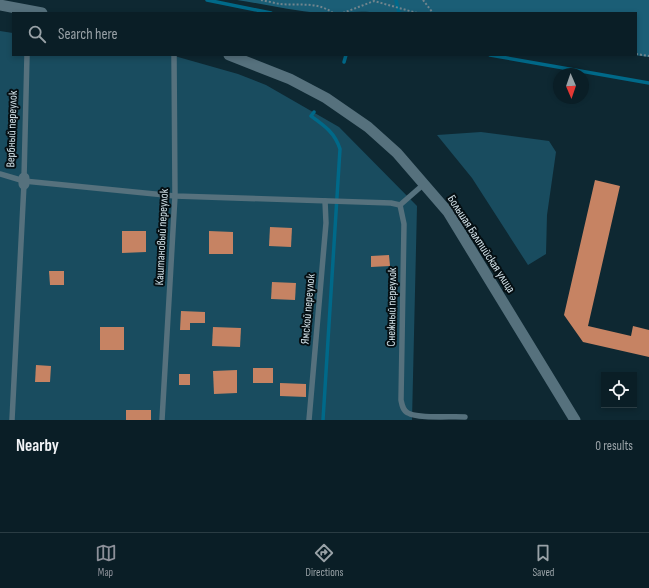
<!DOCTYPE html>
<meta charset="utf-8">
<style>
:root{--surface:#0a1e26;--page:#182b32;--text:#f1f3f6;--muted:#99a2a7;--line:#2a3c43;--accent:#8c9099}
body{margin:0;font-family:"Sofia Sans Condensed",sans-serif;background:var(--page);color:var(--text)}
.controls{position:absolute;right:12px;bottom:12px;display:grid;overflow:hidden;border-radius:0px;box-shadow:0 2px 6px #0003}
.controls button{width:36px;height:36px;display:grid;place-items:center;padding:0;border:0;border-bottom:1px solid var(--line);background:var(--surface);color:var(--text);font:20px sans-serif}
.compass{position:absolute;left:553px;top:68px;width:36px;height:36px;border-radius:50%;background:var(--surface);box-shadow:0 2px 6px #0003;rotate:178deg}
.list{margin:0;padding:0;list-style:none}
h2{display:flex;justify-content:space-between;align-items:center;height:52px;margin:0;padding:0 16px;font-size:17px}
h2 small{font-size:13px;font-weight:400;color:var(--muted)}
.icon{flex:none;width:22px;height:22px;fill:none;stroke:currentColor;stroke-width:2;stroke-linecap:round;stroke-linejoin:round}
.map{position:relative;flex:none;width:649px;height:420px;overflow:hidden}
.search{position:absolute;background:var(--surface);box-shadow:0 2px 6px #0003;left:12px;right:12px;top:12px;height:44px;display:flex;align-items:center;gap:10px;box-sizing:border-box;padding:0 14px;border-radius:0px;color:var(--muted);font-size:15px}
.sheet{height:112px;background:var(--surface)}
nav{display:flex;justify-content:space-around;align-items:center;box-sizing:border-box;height:56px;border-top:1px solid var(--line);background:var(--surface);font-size:11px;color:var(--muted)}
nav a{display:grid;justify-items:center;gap:2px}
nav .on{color:var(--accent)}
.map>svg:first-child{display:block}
.green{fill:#194c5f}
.forest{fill:#1b5e76}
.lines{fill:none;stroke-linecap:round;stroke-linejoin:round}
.stream{stroke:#006989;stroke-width:3.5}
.building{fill:#c68363}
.path{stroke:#71858e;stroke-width:2;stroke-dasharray:2 2;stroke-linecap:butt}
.lane{stroke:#56717d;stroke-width:5.5}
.street{stroke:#56717d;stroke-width:11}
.labels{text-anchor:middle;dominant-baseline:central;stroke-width:4;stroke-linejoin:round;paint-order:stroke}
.street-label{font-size:12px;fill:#d4e3ea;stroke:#050f13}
</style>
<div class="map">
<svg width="649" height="420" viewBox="0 0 649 420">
<rect width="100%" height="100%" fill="#0e2832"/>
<!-- green -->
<g class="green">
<polygon points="0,31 13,33 13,55 171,55 238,74 266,85 339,127 417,206 412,420 0,420"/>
<polygon points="481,132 549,141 556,152 547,215 546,254 528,265 472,178 437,135"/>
</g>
<!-- forest -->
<path class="forest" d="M237,0H649V57L634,55H636V13H378C358,10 341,14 320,13C293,11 264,4 237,0Z"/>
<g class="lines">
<!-- stream -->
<g class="stream">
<polyline points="207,0 271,13"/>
<polyline points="396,0 399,13"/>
<polyline points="490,55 649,83"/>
<polyline points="344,62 346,55"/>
<path d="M314,112L311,116C325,126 335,133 340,149L323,420"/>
</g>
</g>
<!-- building -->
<g class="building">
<polygon points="595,180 620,186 588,326 631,336 633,326 649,330 649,357 583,342 564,315"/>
<polygon points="270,227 292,228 291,247 269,246"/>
<polygon points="122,231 146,231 146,252 122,253"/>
<polygon points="209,231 233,232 233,254 209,254"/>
<polygon points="389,255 390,266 371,267 371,256"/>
<polygon points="49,271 64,271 64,285 50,285"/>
<polygon points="272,282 296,283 295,300 271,299"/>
<polygon points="181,311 205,312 205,323 190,323 190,330 180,330"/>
<rect x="100" y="327" width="24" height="23"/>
<polygon points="213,327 241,328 240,347 212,346"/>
<polygon points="36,365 51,366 50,382 35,382"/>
<rect x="253" y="368" width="20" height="15"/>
<polygon points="237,370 237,393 214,394 213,371"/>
<rect x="179" y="374" width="11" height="11"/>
<polygon points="280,383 306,384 306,397 280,396"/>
<rect x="126" y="410" width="25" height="10"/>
</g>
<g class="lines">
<!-- path -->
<g class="path">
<path d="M261,0C267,1 274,3 280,4C298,6 317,1 333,13"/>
<polyline points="423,0 433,13"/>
<polyline points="343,13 374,1 417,13"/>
<polyline points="636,54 649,56"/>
</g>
<!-- lane -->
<g class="lane">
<polyline points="0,174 24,181 175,196 391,203 400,205"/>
<polyline points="24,178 27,55"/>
<path d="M400,205L404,224L401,400C402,405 403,411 408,413C418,419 452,416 465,417"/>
<polyline points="400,205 424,184"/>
<polyline points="12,420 24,184"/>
<polyline points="162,420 175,196 174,55"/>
<polyline points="309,420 326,223 325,201"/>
</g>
<!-- street -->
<g class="street">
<polyline points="0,5 42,13"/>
<polyline points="229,55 290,79 326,98 368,127 397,153 448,212 575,420"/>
<polyline points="24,184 24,178"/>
</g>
</g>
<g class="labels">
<!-- street labels -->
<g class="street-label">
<text transform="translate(12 129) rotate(-88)">Вербный переулок</text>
<text transform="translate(162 237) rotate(-87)">Каштановый переулок</text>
<text transform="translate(481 244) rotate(57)">Большая Балтийская улица</text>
<text transform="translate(392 307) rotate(-89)">Снежный переулок</text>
<text transform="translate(308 309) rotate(-85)">Ямской переулок</text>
</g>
</g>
</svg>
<div class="controls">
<button><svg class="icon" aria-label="locate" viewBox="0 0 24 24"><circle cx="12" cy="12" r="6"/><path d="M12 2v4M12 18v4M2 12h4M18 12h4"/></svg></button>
</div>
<svg class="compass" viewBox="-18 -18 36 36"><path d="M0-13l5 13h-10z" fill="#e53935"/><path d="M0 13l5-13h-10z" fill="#99a2a7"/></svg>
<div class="search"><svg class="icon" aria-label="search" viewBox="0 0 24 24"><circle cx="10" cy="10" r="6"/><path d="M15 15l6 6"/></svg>Search here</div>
</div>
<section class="sheet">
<h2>Nearby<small>0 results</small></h2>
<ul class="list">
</ul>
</section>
<nav>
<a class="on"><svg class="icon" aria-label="map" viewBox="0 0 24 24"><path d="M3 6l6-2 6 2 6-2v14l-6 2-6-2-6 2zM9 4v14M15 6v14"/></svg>Map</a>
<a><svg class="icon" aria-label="directions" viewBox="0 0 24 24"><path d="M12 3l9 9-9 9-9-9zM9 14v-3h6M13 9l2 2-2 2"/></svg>Directions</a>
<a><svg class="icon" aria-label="saved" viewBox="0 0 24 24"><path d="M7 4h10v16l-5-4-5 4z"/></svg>Saved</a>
</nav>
